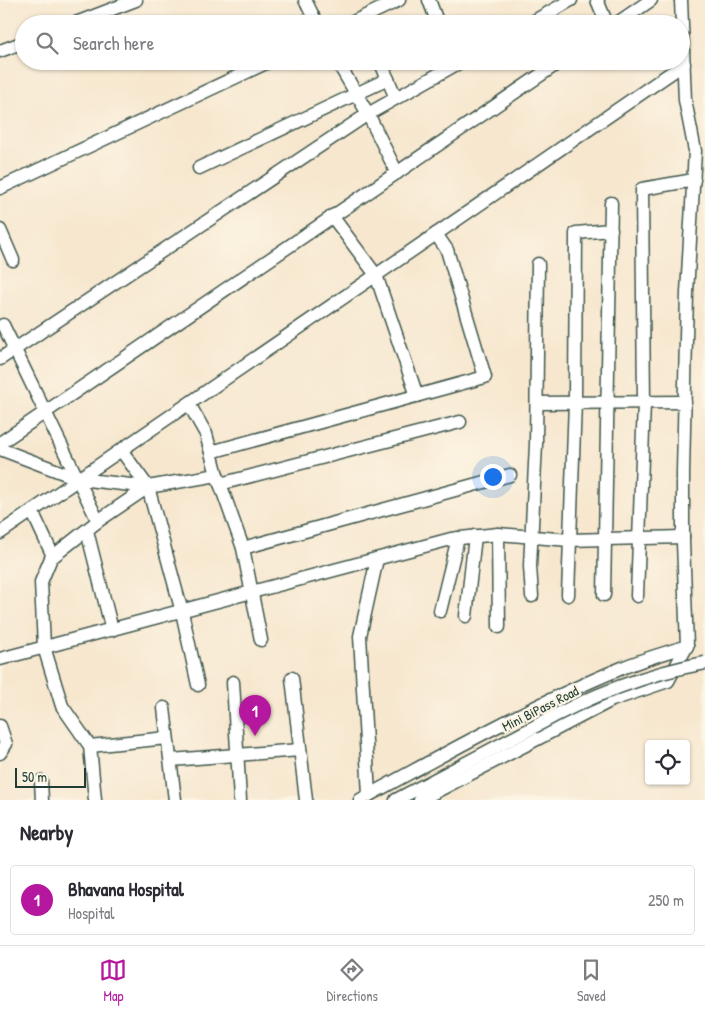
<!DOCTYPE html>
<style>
:root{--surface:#fff;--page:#f7f7f7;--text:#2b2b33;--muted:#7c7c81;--line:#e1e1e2;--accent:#b5179e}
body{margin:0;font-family:"Patrick Hand",sans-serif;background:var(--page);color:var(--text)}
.controls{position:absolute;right:15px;bottom:15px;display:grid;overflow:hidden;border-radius:5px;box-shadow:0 1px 4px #0004}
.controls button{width:45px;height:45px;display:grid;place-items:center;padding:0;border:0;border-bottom:1px solid var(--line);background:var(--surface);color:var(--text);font:25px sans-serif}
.scale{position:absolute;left:15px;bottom:12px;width:71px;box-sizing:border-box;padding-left:5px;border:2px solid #1f3d34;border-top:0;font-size:14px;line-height:18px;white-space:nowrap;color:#1f3d34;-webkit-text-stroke:4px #fcf5e5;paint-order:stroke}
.you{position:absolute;left:492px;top:476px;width:18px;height:18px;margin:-12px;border:4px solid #fff;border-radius:50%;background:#1a73e8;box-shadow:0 0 0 8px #1a73e833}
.badge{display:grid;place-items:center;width:32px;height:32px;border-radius:50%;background:var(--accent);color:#fff;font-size:16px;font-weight:700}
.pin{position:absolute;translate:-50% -41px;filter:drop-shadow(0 1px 2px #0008)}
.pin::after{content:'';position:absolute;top:26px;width:18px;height:15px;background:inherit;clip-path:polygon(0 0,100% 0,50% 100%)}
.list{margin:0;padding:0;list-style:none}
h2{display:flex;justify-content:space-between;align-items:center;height:65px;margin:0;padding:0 20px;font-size:21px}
h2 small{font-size:16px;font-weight:400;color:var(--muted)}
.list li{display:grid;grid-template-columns:32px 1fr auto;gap:15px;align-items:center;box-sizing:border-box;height:70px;margin:0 10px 10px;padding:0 10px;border:1px solid var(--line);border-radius:5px}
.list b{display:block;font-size:19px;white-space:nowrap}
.list p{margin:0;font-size:16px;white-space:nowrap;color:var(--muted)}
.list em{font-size:16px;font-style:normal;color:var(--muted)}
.icon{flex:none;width:28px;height:28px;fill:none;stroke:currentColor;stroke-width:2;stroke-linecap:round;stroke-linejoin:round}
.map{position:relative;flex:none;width:705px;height:800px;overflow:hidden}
.search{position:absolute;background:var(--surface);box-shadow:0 1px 4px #0004;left:15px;right:15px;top:15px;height:55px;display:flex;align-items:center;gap:12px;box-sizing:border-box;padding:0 18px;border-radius:28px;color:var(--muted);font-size:19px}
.sheet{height:145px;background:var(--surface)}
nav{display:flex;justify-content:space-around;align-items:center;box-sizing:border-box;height:70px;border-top:1px solid var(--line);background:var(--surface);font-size:14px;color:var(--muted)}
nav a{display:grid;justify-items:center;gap:2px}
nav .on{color:var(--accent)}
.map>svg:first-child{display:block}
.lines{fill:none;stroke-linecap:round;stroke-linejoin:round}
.minor-casing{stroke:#3f564b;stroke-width:15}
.minor{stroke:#fff;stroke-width:12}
.minor-bridge-casing{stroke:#3f564b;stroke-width:15;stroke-linecap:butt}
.minor-bridge{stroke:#fff;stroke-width:12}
.labels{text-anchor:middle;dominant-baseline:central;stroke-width:4.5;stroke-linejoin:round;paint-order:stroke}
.street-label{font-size:14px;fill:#1f3d34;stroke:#fcf5e5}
</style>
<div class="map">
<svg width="705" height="800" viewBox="0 0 705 800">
<rect width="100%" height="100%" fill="#fcf5e5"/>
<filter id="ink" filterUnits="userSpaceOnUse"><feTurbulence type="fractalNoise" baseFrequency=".02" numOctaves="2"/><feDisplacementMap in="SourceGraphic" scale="10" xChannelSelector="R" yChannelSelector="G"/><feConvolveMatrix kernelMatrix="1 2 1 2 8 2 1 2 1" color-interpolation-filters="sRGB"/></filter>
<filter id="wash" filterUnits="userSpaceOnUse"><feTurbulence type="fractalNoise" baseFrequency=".0096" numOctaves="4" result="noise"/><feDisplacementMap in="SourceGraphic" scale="20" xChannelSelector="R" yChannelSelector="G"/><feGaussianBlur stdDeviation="1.12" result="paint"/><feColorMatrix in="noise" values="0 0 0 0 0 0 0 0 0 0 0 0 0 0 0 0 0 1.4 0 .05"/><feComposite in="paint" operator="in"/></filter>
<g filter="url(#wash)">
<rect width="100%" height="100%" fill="#f7e7cf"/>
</g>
<g filter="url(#ink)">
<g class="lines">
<defs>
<g id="minor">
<polyline points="305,0 317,24"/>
<polyline points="429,0 438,24"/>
<polyline points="597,0 607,24"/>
<polyline points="73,24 136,0"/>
<polyline points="349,24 399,0"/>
<polyline points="529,24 571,0"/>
<polyline points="616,24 651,0"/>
<polyline points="0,51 24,42"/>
<polyline points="337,61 368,114 397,173"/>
<polyline points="380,61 396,98"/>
<polyline points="199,168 388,79"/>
<polyline points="0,188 270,61"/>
<polyline points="332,216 376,275 417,396"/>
<polyline points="0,230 13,260"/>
<polyline points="3,325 98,521"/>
<polyline points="0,359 368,114 462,61"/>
<polyline points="537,403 685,402"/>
<polyline points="189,404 206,434 217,475 243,548 261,640"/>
<polyline points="0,443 561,61"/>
<polyline points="0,449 79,479 148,487"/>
<polyline points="121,450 148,487 182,612 198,685"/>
<polyline points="211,452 485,377 447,250 436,234"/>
<polyline points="220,484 460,422"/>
<polyline points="32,511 53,556"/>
<polyline points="87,531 112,630"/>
<polyline points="0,533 684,64"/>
<polyline points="498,534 499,627"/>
<polyline points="243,548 510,475"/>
<polyline points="568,595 575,402 576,233 611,230"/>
<polyline points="604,595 611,203"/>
<polyline points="532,596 530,566 536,444 538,264"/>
<polyline points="637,596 644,403 642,189 694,180"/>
<polyline points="440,611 458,538"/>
<polyline points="466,616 475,536"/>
<polyline points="0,659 451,539 498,534 569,540 683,537"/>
<polyline points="292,678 306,800"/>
<polyline points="233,682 240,800"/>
<polyline points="164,708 175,800"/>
<polyline points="0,726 6,744 0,753"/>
<polyline points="90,746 167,738"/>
<polyline points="171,760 300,750"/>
<polyline points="41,781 42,800"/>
<polyline points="369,795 360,636 377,559"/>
<polyline points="95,800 90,746 62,706 44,647 41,582 51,558 98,521 148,487 217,475"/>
<path d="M360,800C446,753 532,705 622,668C643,659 666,653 687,646"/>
<polyline points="396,800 534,727"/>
<polyline points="420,800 612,700 668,681 687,646 683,542 683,473 687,293 695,151 685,100 681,0"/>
</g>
</defs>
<!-- minor casing -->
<use href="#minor" class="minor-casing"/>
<!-- minor -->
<use href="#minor" class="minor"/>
<defs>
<path id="minor-bridge" d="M534,727C587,697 644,674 705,663"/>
</defs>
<!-- minor-bridge casing -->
<use href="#minor-bridge" class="minor-bridge-casing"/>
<!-- minor-bridge -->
<use href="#minor-bridge" class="minor-bridge"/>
</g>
</g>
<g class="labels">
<!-- street labels -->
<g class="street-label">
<text transform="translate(540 708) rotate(-27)">Mini BiPass Road</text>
</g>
</g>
</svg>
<div class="controls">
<button><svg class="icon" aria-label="locate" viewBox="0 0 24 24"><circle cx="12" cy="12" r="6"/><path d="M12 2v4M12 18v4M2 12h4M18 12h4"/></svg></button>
</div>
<div class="scale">50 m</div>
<div class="you"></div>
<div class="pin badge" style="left:255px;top:736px">1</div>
<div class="search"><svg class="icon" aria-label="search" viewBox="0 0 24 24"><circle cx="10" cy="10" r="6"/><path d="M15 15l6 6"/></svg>Search here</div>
</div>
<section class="sheet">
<h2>Nearby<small></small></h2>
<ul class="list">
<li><span class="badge">1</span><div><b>Bhavana Hospital</b><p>Hospital</p></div><em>250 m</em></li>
</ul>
</section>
<nav>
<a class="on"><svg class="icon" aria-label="map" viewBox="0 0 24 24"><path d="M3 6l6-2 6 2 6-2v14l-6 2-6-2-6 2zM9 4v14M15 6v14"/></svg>Map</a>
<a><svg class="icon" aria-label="directions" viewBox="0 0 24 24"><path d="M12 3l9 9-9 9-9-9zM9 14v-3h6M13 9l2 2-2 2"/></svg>Directions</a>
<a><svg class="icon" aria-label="saved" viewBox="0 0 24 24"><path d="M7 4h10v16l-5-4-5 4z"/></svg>Saved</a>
</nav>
